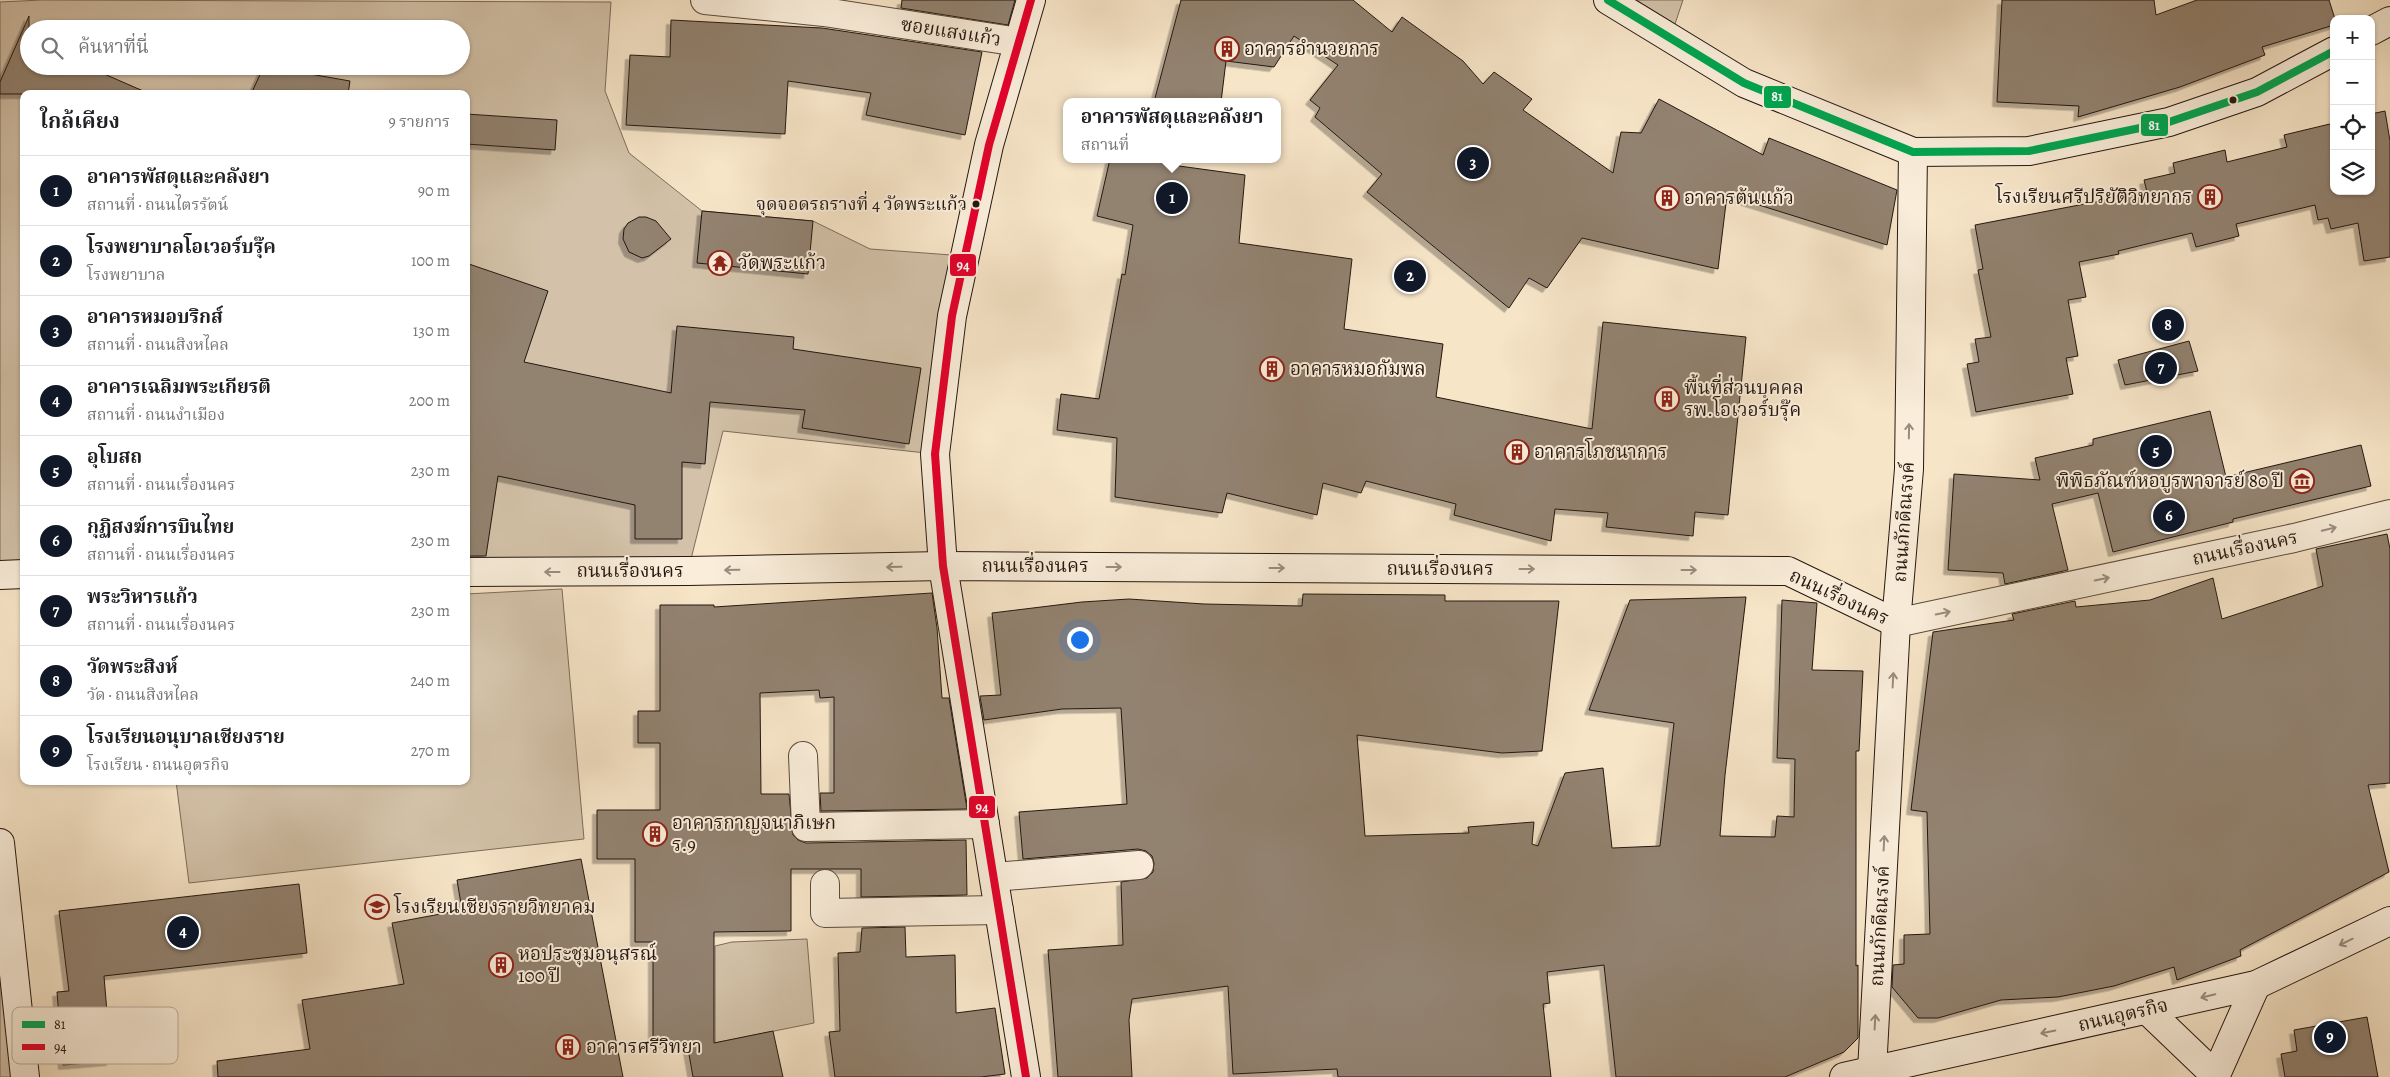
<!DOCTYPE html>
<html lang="th">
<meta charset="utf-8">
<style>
:root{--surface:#fff;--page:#f6f6f6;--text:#202124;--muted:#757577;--line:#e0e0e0;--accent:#111827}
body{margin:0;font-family:Alegreya,"Noto Serif Thai",serif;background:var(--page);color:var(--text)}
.controls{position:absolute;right:15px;top:15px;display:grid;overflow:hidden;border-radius:10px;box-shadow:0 1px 4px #0004}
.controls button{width:45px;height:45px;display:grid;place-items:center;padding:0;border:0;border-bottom:1px solid var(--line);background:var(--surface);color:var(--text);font:25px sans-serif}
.you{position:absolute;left:1079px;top:639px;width:18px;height:18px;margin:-12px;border:4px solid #fff;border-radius:50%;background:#1a73e8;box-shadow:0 0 0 8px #1a73e833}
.badge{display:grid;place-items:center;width:32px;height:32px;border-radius:50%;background:var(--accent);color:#fff;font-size:16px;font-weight:700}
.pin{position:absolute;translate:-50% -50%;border:2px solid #fff;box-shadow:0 1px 5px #0006}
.popup{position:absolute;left:1063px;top:98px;width:218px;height:65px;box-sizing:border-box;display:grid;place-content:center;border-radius:10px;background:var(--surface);filter:drop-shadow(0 1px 4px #0005);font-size:16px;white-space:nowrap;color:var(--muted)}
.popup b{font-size:19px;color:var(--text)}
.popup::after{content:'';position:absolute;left:50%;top:100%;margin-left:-10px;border:10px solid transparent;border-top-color:var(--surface)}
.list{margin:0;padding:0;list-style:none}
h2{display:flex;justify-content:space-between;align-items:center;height:65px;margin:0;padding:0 20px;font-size:21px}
h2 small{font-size:16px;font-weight:400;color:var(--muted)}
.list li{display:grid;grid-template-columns:32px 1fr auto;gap:15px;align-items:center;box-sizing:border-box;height:70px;padding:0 20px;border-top:1px solid var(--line)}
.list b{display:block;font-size:19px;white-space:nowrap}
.list p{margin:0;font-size:16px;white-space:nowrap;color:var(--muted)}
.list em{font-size:16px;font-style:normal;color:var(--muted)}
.icon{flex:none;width:28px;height:28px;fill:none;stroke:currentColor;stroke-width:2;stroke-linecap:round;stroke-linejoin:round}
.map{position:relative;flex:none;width:2390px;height:1077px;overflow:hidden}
.search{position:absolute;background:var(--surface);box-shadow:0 1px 4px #0004;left:20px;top:20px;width:450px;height:55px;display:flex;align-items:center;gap:12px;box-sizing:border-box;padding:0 18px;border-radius:28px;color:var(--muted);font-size:19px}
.panel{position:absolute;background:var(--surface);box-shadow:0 1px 4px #0004;left:20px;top:90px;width:450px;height:695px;border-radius:10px}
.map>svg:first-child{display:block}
.green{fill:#d3c2a9;stroke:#7c6c5c;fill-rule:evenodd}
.building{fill:#928270;stroke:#251710;filter:url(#shadow)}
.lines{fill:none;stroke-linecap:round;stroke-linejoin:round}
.street-casing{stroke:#5a4a3e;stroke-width:30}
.secondary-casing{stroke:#251710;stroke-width:30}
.street{stroke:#faeedb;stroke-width:28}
.secondary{stroke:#faeedb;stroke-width:28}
.bus-1-casing{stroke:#faeedb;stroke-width:11}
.bus-2-casing{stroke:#faeedb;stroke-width:11}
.bus-1{stroke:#00a651;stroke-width:8}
.bus-2{stroke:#e4002b;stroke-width:8}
.oneway{stroke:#9a8d80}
.bus-dot{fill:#251710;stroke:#faeedb;stroke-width:2}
.labels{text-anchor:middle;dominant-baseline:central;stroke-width:4;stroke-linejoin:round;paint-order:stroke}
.bus-label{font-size:18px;fill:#251710;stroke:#faeedb;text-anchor:end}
.street-label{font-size:19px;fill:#251710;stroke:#faeedb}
.poi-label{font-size:19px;fill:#251710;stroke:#faeedb;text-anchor:start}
.key{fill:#faeedb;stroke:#baae9e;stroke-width:1}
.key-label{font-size:14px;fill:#251710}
.line-badge{stroke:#faeedb;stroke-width:2}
.badge-label{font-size:14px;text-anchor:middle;font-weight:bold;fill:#fff}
</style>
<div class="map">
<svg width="2390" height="1077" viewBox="0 0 2390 1077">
<defs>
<filter id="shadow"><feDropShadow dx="-4.5" dy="4.5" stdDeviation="0" flood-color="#0004"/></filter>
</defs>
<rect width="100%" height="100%" fill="#f7e5c8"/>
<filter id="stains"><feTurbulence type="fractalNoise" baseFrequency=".004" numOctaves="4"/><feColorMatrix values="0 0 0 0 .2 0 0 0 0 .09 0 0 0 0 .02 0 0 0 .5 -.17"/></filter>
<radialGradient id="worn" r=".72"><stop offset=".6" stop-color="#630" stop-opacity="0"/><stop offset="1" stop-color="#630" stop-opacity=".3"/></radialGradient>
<!-- green -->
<g class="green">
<path d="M42,0L611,2L605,91L629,153L702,211L813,221L870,249L965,256L935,454L723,431L688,571L466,572V94H24V574L0,575V2ZM29,29H461V66H29Z"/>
<polygon points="1636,0 1683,0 1675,24"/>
<polygon points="562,589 584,839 189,883 176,781 466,781 466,594"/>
<polygon points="807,939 814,1023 715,1043 715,946 732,942"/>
<polygon points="0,943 18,1077 0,1077"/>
</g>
<!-- building -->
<g class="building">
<polygon points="902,0 1015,0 1008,25 901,8"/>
<polygon points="1181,0 1353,0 1392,32 1402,17 1463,61 1483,84 1494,72 1532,99 1523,110 1613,173 1621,132 1641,133 1659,99 1763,155 1769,138 1897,190 1887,245 1727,195 1718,269 1582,238 1547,288 1529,278 1509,308 1367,192 1382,174 1315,117 1320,108 1310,100 1338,65 1294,36 1274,67 1226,61 1221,102 1154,102"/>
<polygon points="2002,0 2154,0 2156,15 2197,0 2329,0 2335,19 2334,25 2262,47 2265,55 2180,87 2078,117 2079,106 1997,102"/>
<polygon points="29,16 29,66 86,66 150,94 0,94 0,82"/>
<polygon points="671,20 822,28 982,52 965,135 866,115 871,93 788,81 785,134 626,125 630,55 670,57"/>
<polygon points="264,66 350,81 348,94 251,94"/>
<polygon points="2385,111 2390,141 2390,257 2364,261 2358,223 2331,229 2328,218 2318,220 2315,205 2236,224 2239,236 2196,247 2192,233 2118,251 2119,254 2079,262 2086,297 2068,300 2078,356 2066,358 2073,394 1976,412 1967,364 1979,362 1975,339 1991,337 1978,270 1983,269 1975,225 2147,192 2144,180 2175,173 2173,163 2225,150 2227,162 2287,147 2284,135 2334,123 2334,191 2371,191 2371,114"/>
<polygon points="466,114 557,120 555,150 466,144"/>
<polygon points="1110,159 1180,159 1179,166 1245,175 1239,243 1352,259 1344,329 1443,344 1436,397 1592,429 1603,322 1746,337 1728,515 1695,512 1693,536 1606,527 1608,513 1555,509 1551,541 1454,515 1456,504 1366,481 1361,493 1323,483 1317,515 1227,493 1222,513 1115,497 1117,438 1057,430 1061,394 1099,399 1122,274 1125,275 1133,225 1097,216"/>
<polygon points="702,211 813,221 808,274 697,263"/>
<polygon points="639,217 646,217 656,221 671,239 649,256 642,258 629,252 623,239 624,229 628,223"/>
<polygon points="466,263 548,291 524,362 671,393 677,326 794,337 793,349 921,368 909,444 802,428 805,410 710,402 705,464 682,462 682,539 635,539 635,505 498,476 486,556 466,556"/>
<polygon points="2189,341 2198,371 2125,385 2118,360"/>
<polygon points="2210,411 2226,477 2361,445 2371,486 2233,519 2233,522 2113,552 2098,493 2052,504 2068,570 2005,584 2003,573 1948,570 1954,474 2040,480 2035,458 2093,445 2093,439"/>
<polygon points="2387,534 2390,549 2390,783 2368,785 2389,872 2240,950 2241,956 2177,980 2174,967 2114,986 2058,997 2001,1000 1938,1018 1918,1018 1892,987 1893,965 1904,964 1904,935 1930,934 1927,812 1911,810 1933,632 2014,620 2012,614 2075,601 2076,607 2150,600 2213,578 2222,619 2323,586 2316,549"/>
<polygon points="932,593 937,628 942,698 949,698 967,809 821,811 820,793 834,793 834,697 820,698 819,690 760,693 761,794 789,794 793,835 798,840 806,843 966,840 967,895 861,897 861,869 791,869 791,931 714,932 714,1043 773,1031 783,1077 693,1077 687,1043 653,1043 653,942 635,942 635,859 597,859 597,810 660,810 660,743 638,743 638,711 660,711 660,605 714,605 714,607"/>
<polygon points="1303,594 1445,595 1445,601 1559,601 1542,751 1502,753 1357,735 1365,836 1469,833 1468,827 1534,822 1532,844 1538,846 1565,773 1603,768 1612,848 1660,846 1674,723 1589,710 1630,600 1746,597 1725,775 1720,836 1775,837 1777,816 1794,817 1795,759 1777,758 1782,600 1817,603 1812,670 1863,671 1859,751 1856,751 1856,966 1858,965 1858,1038 1844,1052 1785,1077 1616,1077 1604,965 1547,972 1550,1003 1543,1004 1551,1077 1338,1077 1337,1069 1233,1074 1228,986 1132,999 1129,1020 1132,1077 1058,1077 1048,950 1123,945 1121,882 1147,878 1153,872 1154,863 1152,856 1146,851 1138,849 1023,859 1019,812 1127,804 1121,708 1062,709 984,720 980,696 1001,695 992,613 1082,602 1129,599 1204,604 1302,606"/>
<polygon points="581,859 623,1077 218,1077 217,1061 310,1049 302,1000 404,984 392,923 462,910 457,880"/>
<polygon points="299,884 307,953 104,976 111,1061 63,1065 57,992 69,991 59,911"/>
<polygon points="905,927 906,957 955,955 956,1013 995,1008 1005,1074 981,1077 835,1077 829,1032 840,1031 838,953 860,952 862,928"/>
<polygon points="2367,1017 2378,1077 2285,1077 2281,1054 2297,1051 2294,1030"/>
</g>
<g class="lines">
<defs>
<g id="street">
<polyline points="705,0 824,12 1018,42"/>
<polyline points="1896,623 2294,538 2390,514"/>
<polyline points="803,756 806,827 985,824"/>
<polyline points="994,877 1139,865"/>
<polyline points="825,884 825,913 999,910"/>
</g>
<g id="secondary">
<polyline points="1608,0 1744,83 1913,152 2029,151 2169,122 2257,92 2334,51"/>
<polyline points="2371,31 2390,21"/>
<polyline points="466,572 688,571 943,566 1788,571 1896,623"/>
<polyline points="0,575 24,574"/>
<polyline points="0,843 25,1077"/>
<polyline points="2147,1010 2215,1075"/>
<polyline points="1872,1071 1896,623 1909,469 1913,152"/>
<polyline points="1026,1077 943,566 935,454 952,316 965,256 989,145 1031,0"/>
<polyline points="1844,1077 2256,985 2390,921"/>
<polyline points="2215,1077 2256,985"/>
</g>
</defs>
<!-- street casing -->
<use href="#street" class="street-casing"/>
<!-- secondary casing -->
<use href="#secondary" class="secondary-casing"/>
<!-- street -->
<use href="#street" class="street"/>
<!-- secondary -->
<use href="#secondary" class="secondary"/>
<defs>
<polyline id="bus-1" points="1608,0 1744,83 1913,152 2029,151 2169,122 2257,92 2334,51"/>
<polyline id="bus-2" points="1026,1077 943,566 935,454 952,316 965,256 989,145 1031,0"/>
</defs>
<!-- bus-1 casing -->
<use href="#bus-1" class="bus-1-casing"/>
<!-- bus-2 casing -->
<use href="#bus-2" class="bus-2-casing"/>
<!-- bus-1 -->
<use href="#bus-1" class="bus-1"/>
<!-- bus-2 -->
<use href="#bus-2" class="bus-2"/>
</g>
<!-- one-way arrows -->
<defs><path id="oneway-shaft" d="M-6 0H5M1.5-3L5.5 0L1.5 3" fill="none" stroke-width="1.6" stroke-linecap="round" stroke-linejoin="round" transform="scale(1.25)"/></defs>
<g class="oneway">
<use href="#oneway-shaft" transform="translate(1909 431) rotate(-89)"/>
<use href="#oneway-shaft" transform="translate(2329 529) rotate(-14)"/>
<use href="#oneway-shaft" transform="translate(894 567) rotate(179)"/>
<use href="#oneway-shaft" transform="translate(1114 567)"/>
<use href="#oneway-shaft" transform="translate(1277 568)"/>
<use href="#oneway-shaft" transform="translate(1527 569)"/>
<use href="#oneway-shaft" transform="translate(732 570) rotate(179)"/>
<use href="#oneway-shaft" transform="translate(1689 570)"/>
<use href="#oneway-shaft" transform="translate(552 572) rotate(180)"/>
<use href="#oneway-shaft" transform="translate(2102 579) rotate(-12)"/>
<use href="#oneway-shaft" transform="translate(1943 613) rotate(-12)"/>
<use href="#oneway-shaft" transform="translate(1893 680) rotate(-87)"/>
<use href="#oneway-shaft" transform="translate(1884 843) rotate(-87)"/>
<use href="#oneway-shaft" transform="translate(2346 942) rotate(154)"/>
<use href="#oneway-shaft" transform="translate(2208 996) rotate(167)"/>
<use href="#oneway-shaft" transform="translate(1875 1022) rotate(-87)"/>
<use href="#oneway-shaft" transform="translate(2048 1032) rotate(168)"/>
</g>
<!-- icons -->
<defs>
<symbol id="building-ring" viewBox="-11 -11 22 22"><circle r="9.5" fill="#faeedb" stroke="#8f2418" stroke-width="1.5"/><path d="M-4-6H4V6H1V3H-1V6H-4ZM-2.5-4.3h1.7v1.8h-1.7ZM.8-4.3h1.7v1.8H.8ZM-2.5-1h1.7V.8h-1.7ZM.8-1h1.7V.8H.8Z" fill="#8f2418"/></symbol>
<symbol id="temple-ring" viewBox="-11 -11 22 22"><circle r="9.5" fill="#faeedb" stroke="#8f2418" stroke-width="1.5"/><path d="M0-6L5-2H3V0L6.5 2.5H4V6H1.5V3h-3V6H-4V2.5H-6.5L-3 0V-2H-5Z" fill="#8f2418"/></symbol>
<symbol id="museum-ring" viewBox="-11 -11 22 22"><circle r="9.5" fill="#faeedb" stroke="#8f2418" stroke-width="1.5"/><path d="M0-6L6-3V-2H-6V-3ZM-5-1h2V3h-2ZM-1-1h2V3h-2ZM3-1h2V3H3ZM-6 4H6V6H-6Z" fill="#8f2418"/></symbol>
<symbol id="school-ring" viewBox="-11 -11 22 22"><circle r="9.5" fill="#faeedb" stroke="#8f2418" stroke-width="1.5"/><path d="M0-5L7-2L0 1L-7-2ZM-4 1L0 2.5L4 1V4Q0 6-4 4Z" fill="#8f2418"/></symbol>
</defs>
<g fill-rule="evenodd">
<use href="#building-ring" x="1213" y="35" width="28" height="28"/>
<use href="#building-ring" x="2196" y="183" width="28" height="28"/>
<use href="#building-ring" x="1653" y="184" width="28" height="28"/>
<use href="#temple-ring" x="706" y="249" width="28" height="28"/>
<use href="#building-ring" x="1258" y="355" width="28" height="28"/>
<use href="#building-ring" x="1653" y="385" width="28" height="28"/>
<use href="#building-ring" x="1503" y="438" width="28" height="28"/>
<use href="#museum-ring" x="2288" y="467" width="28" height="28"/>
<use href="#building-ring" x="641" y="820" width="28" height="28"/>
<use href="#school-ring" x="363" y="893" width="28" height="28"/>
<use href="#building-ring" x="487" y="951" width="28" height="28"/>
<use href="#building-ring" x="554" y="1033" width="28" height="28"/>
</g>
<!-- markers -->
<g class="bus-dot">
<circle cx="2233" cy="100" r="4.5"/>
<circle cx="976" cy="204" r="4.5"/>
</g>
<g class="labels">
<!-- bus labels -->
<g class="bus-label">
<text x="967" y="204">จุดจอดรถรางที่ 4 วัดพระแก้ว</text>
</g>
<!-- street labels -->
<g class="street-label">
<text transform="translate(951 32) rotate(9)">ซอยแสงแก้ว</text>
<text transform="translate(1904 522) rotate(-86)">ถนนภักดีณรงค์</text>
<text transform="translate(2245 548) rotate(-12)">ถนนเรื่องนคร</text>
<text x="1035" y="566">ถนนเรื่องนคร</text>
<text x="1440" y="569">ถนนเรื่องนคร</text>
<text x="630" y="571">ถนนเรื่องนคร</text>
<text transform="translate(1839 597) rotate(25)">ถนนเรื่องนคร</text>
<text transform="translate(1880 926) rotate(-87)">ถนนภักดีณรงค์</text>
<text transform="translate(2123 1015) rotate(-13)">ถนนอุตรกิจ</text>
</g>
<!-- poi labels -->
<g class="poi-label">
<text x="1244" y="49">อาคารอำนวยการ</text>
<text x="2192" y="197" text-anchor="end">โรงเรียนศรีปริยัติวิทยากร</text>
<text x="1684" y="198">อาคารต้นแก้ว</text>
<text x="738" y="263">วัดพระแก้ว</text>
<text x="1290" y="369">อาคารหมอกัมพล</text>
<text x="1684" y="388">พื้นที่ส่วนบุคคล<tspan x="1684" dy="22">รพ.โอเวอร์บรุ๊ค</tspan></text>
<text x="1534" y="452">อาคารโภชนาการ</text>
<text x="2284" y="481" text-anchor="end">พิพิธภัณฑ์หอบูรพาจารย์ 80 ปี</text>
<text x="672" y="823">อาคารกาญจนาภิเษก<tspan x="672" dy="22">ร.9</tspan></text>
<text x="394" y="907">โรงเรียนเชียงรายวิทยาคม</text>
<text x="518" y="954">หอประชุมอนุสรณ์<tspan x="518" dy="22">100 ปี</tspan></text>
<text x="586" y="1047">อาคารศรีวิทยา</text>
</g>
</g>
<!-- legend -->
<rect x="12" y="1007" width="166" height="57" rx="8" class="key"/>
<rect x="22" y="1021" width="23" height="7" fill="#00a651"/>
<rect x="22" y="1044" width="23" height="6" fill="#e4002b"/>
<g class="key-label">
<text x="54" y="1029">81</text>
<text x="54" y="1052">94</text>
</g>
<g class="line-badge">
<rect x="1763" y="85" width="29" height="24" rx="5" fill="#00a651"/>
<rect x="2140" y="113" width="29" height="24" rx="5" fill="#00a651"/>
<rect x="949" y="253" width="28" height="24" rx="5" fill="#e4002b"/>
<rect x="968" y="795" width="28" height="24" rx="5" fill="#e4002b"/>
</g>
<g class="badge-label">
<text x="1777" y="101">81</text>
<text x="2154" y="130">81</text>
<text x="963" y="270">94</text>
<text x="982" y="812">94</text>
</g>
<rect width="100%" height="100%" filter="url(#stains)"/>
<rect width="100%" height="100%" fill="url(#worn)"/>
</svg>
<div class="controls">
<button>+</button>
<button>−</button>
<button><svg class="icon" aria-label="locate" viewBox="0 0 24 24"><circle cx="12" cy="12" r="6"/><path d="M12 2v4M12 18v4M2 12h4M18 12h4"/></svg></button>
<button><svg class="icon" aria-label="layers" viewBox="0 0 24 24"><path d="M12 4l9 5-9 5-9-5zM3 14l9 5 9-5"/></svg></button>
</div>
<div class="you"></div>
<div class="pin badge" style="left:1172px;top:198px">1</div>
<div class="popup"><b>อาคารพัสดุและคลังยา</b>สถานที่</div>
<div class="pin badge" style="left:1410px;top:276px">2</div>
<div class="pin badge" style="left:1473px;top:163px">3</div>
<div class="pin badge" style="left:183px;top:932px">4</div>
<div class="pin badge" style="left:2156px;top:451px">5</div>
<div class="pin badge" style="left:2169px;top:516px">6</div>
<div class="pin badge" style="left:2161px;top:368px">7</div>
<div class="pin badge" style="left:2168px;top:325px">8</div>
<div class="pin badge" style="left:2330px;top:1037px">9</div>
<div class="search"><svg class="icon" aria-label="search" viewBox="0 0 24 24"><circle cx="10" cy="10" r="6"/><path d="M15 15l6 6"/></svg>ค้นหาที่นี่</div>
<section class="panel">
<h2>ใกล้เคียง<small>9 รายการ</small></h2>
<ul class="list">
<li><span class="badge">1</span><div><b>อาคารพัสดุและคลังยา</b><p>สถานที่ · ถนนไตรรัตน์</p></div><em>90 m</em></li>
<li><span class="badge">2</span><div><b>โรงพยาบาลโอเวอร์บรุ๊ค</b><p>โรงพยาบาล</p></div><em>100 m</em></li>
<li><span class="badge">3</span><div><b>อาคารหมอบริกส์</b><p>สถานที่ · ถนนสิงหไคล</p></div><em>130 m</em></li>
<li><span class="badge">4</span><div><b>อาคารเฉลิมพระเกียรติ</b><p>สถานที่ · ถนนงำเมือง</p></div><em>200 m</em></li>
<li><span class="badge">5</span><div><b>อุโบสถ</b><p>สถานที่ · ถนนเรื่องนคร</p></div><em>230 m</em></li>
<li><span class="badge">6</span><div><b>กุฏิสงฆ์การบินไทย</b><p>สถานที่ · ถนนเรื่องนคร</p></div><em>230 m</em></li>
<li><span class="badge">7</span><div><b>พระวิหารแก้ว</b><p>สถานที่ · ถนนเรื่องนคร</p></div><em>230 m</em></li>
<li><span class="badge">8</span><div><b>วัดพระสิงห์</b><p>วัด · ถนนสิงหไคล</p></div><em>240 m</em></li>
<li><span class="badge">9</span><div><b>โรงเรียนอนุบาลเชียงราย</b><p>โรงเรียน · ถนนอุตรกิจ</p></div><em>270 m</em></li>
</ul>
</section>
</div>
